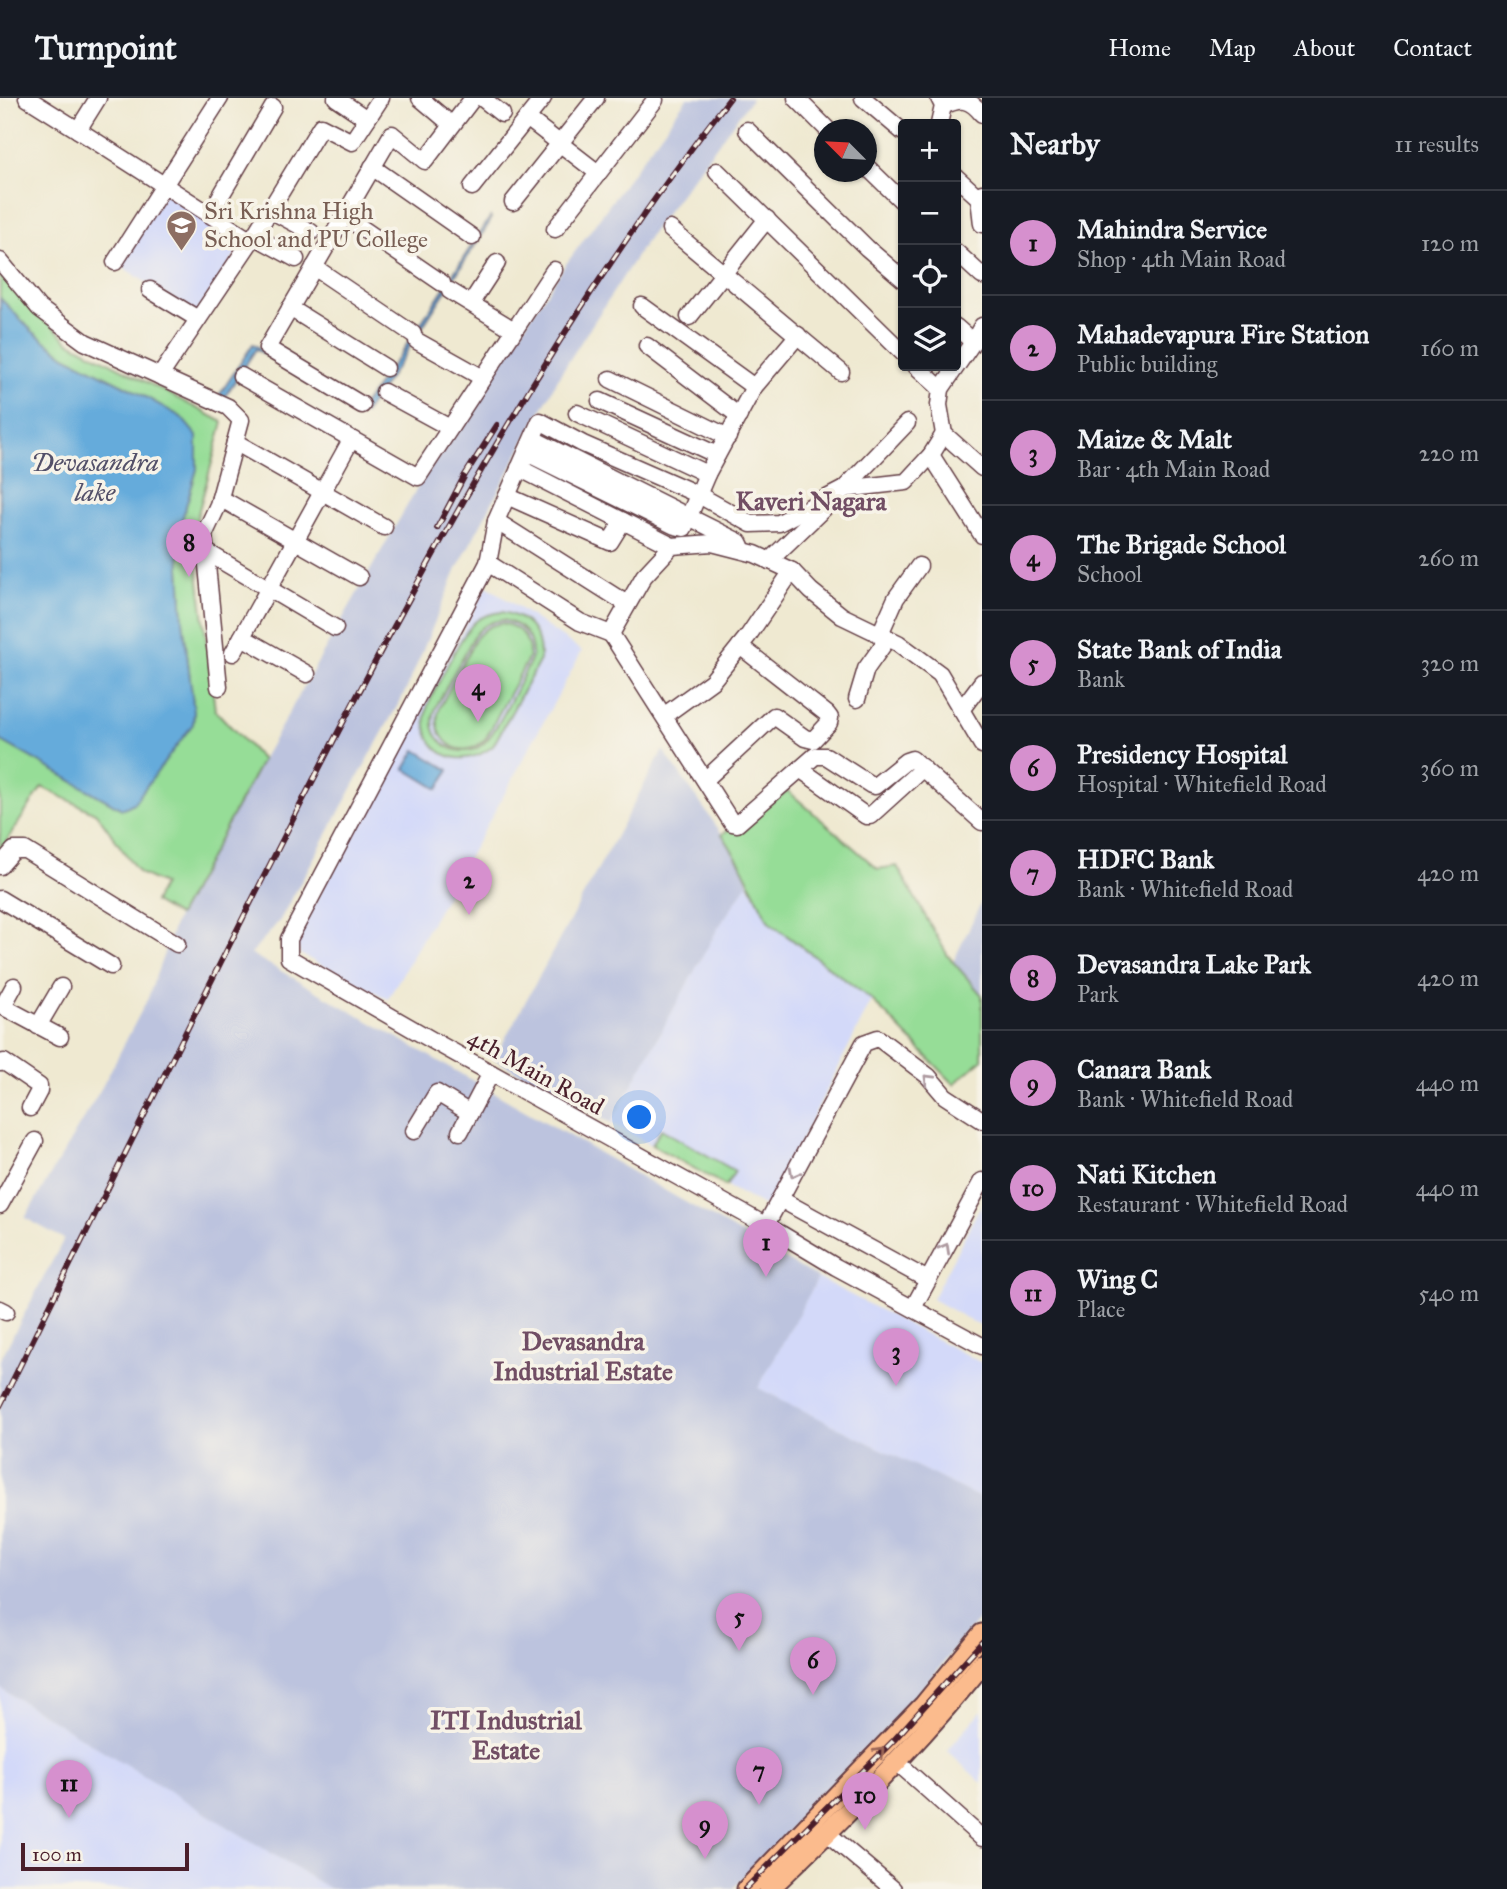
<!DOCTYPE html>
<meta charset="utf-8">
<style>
:root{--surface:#171b24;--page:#242831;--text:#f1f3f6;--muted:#9ea1a6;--line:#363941;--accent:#d690ce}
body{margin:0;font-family:"IM FELL Great Primer",serif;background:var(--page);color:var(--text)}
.controls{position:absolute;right:21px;top:21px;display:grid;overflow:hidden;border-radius:7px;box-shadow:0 2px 5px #0004}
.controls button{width:63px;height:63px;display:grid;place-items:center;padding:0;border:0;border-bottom:2px solid var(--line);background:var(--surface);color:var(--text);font:35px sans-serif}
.compass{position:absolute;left:814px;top:21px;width:63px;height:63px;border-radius:50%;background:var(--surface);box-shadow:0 2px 5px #0004;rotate:294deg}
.scale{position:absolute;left:21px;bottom:18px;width:168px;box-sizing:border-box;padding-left:7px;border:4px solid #4a1f2b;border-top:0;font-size:19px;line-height:24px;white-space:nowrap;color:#4a1f2b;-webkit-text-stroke:5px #f7f3e8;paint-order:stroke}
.you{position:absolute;left:640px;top:1020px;width:24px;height:24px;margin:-18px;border:5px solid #fff;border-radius:50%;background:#1a73e8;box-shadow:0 0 0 10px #1a73e833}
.badge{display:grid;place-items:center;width:46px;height:46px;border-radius:50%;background:var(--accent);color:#111;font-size:23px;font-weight:700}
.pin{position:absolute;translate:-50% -58px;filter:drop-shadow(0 2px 4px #0008)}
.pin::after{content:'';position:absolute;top:37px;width:24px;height:21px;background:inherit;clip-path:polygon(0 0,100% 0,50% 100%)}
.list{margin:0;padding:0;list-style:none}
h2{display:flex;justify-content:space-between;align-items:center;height:91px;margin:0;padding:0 28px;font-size:30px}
h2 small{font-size:23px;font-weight:400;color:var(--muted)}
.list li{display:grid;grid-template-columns:46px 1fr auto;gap:21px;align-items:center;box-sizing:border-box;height:105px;padding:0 28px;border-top:2px solid var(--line)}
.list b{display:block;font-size:26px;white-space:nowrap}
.list p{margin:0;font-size:23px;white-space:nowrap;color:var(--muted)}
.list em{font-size:23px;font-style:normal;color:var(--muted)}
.icon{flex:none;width:38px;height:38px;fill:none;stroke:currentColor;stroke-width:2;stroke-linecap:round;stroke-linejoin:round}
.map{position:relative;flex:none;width:982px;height:1791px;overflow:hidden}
header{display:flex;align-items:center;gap:42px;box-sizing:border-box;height:98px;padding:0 35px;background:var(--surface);border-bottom:2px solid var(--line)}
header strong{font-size:33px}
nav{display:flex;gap:38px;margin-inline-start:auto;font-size:24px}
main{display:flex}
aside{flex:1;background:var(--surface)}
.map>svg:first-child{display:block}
.built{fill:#d3d9f9}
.industrial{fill:#bcc3de}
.green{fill:#96dd97;stroke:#707e61;stroke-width:2;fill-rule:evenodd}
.water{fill:#65abdb;stroke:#586583;stroke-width:2}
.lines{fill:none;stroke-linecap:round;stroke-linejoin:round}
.minor-casing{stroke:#633d44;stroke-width:19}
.major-casing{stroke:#633d44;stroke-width:23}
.minor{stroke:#fff;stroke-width:16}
.major{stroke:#fbbb8d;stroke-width:19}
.rail-casing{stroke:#4a1f2b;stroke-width:6}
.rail{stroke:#f7f3e8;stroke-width:3.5;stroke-dasharray:10;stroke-linecap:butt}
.oneway{stroke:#ae9aa0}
.oneway2{stroke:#9a6557}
.labels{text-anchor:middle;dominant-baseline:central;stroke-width:7;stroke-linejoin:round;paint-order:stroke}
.education-label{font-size:24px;fill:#785e54;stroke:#f7f3e8;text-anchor:start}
.street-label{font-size:24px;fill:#4a1f2b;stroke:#f7f3e8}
.water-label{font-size:26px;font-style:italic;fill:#535069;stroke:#f7f3e8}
.neighbourhood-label{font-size:26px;font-weight:bold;fill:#714e64;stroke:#f7f3e8}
</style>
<header>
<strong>Turnpoint</strong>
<nav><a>Home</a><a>Map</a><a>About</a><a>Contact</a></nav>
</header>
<main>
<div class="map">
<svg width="982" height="1791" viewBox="0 0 982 1791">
<rect width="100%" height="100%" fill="#f7f3e8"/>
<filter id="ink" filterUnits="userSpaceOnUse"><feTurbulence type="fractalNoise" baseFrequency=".0143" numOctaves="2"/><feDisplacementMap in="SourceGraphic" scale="14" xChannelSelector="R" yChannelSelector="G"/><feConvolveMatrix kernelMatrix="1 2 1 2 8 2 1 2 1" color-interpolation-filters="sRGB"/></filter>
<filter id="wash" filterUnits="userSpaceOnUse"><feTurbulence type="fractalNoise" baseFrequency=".00686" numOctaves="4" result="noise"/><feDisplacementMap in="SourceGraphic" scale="28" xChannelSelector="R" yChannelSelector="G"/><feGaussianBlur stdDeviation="1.57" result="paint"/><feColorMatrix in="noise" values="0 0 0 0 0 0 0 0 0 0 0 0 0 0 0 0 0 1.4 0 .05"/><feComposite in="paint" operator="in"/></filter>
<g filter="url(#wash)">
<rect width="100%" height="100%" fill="#efe9d1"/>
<!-- built -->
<g class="built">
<polygon points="167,92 244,143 195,217 118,166"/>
<polygon points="487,488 582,553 500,704 388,901 300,856 297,847 299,834"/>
<polygon points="748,785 769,824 872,902 767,1110 611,1025 718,830"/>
<polygon points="982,1105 982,1229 932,1201"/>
<polygon points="818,1180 982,1265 982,1401 758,1290"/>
<polygon points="0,1590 183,1701 330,1791 0,1791"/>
<polygon points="982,1612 982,1685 947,1653"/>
</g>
<!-- industrial -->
<g class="industrial">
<polygon points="687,0 752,0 650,137 561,275 457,471 407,590 280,822 251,856 818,1180 758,1290 982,1401 982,1517 908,1609 733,1791 330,1791 0,1590 0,1262 64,1141 25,1120 102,989 148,900 177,819 262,662 420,385 566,166"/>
<polygon points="663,652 722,736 740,765 748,785 718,830 611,1025 494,961"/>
<polygon points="982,803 982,897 953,864"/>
</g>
<!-- green -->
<g class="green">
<polygon points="0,177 68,243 223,324 193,434 215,612 262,662 178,818 154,804 163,786 139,775 97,716 42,689 0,753 0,642 122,711 193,626 194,614 183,522 178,435 197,371 181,319 133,292 65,258 32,233 0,200"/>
<path d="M502,514C529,519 541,535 540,562L493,648C456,678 413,649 429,604C440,584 460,536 476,523C484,517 493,515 502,514ZM502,522C523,526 533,539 532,560C521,580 499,631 484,645C472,657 452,655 441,643C431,633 432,619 437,607L474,538C482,528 489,524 502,522Z"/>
<path d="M502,525C521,529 530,540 529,559C519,578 508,598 498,617C494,625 490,634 485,641C462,667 428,640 440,609L476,540C484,531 490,527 502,525Z"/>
<polygon points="788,693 878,771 897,768 948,858 982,897 982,962 954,986 872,902 769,824 740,765 722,736"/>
<polygon points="661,1031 735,1073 726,1088 652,1047"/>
</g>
<!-- water -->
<g class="water">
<polygon points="491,118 490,124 396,270 364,316 345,304 342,306 256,251 222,303 218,299 253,246 361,310 404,251"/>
<polygon points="0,200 32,233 65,258 133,292 181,319 197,338 197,371 178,435 183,522 194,614 193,626 134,705 122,711 0,642"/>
<polygon points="416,652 449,672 438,691 405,671"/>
</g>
</g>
<g filter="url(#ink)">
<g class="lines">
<defs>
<g id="minor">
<polyline points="27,0 78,32 98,0"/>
<polyline points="336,0 367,21"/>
<polyline points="420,0 452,27"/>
<polyline points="482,0 502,16"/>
<polyline points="796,0 828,32"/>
<polyline points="863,0 903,34"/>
<polyline points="939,0 943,8 939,26"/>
<path d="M943,8C961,0 969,0 982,16"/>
<polyline points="527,20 598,75"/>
<polyline points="78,32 251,143"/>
<polyline points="747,32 867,150 903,181"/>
<polyline points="866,68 903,104"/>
<polyline points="372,69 472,139"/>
<polyline points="717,73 903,255"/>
<polyline points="956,79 979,100"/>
<polyline points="472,89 543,0"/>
<polyline points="982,95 979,100 982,126"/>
<polyline points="513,104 596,0"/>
<polyline points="270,112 311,134"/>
<polyline points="210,116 273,9"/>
<polyline points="344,118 442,185"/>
<polyline points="555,131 655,2"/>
<polyline points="670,131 841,274"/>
<polyline points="254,138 296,161"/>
<polyline points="956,154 982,178"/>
<polyline points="0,163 39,210 85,244 228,309 241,322 218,407 204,437 219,589"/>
<polyline points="115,164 220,0"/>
<polyline points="314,169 413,236"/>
<polyline points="150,192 198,221"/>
<polyline points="450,193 514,232"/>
<polyline points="471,205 497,165"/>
<polyline points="642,208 754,289"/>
<polyline points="290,210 386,270"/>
<polyline points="689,219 767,121"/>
<polyline points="982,228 973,244 941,291 939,307 944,336 982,370"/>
<polyline points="956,229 973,244"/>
<polyline points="417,243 483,280"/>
<polyline points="647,248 739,318"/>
<polyline points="916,268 941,291"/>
<polyline points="160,278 251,143 321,28 352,44 381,0"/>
<polyline points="241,278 418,379 554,172"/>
<polyline points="610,281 728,339"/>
<polyline points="384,294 450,330"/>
<polyline points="600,303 717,357"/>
<polyline points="362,307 267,250 392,36 425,63 473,0"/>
<polyline points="577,315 707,376"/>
<polyline points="944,336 931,357 906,384 844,391 779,425 751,426 697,396 583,346 540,323 496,423 488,465 289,841 289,860 437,945 781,1136 836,1169 982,1248"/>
<polyline points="533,341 739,444 741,448"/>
<polyline points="235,344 384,429"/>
<polyline points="527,353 535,359 675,428 684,430 707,376 754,289 798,237"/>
<polyline points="931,357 982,437"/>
<polyline points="519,370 672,448"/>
<polyline points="507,398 610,444 623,423"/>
<polyline points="220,400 359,479"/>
<polyline points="496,423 627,506"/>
<polyline points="205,453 335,530"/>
<polyline points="769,463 844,391 907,325"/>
<polyline points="488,465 580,524 611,536 644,478 672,448 712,445 755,456 792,473 811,493 842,518 898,545 940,576 982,647"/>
<polyline points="611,536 732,725 737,726 815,658 826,658 871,687 875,688 906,663 912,661 982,724"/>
<polyline points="880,536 896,500 919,468"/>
<polyline points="242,539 307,576"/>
<polyline points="233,555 351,342"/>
<polyline points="857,601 866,571 888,540"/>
<polyline points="961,612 982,584"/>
<polyline points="665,617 712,583 748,538 792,473"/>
<polyline points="800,671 866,718 870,718 923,670"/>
<polyline points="705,682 774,618 805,640 813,642 829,625 830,620 827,616 740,548"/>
<polyline points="0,768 14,752 25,752 177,846"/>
<polyline points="0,801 111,868"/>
<polyline points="0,907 60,939"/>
<polyline points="3,908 14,888"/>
<polyline points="38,928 61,889"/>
<polyline points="0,965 4,964 39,988 39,993 30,1010"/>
<polyline points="414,1033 437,995 470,1015"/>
<polyline points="460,1034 491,975"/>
<polyline points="780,1101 928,1182"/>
<polyline points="0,1107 35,1043"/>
<polyline points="766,1127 864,945 878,940 928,978 945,998 982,1022"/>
<polyline points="913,1210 982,1083"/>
<polyline points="0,1211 6,1214"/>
<polyline points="898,1665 982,1740"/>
<polyline points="827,1735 893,1791"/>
</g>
<g id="major">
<polyline points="747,1791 924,1607 982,1536"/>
<path d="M769,1791C844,1719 917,1647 982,1566"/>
</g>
</defs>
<!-- minor casing -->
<use href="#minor" class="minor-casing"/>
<!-- major casing -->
<use href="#major" class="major-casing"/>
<!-- minor -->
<use href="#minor" class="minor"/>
<!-- major -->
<use href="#major" class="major"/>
<defs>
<g id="rail">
<polyline points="437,430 465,377 497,327"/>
<path d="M0,1308C95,1117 189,925 286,735C416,480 553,226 730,0"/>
<polyline points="745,1791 894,1642 982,1544"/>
</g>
</defs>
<!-- rail casing -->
<use href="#rail" class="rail-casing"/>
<!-- rail -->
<use href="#rail" class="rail"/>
</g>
<!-- one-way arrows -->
<defs><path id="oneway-chevron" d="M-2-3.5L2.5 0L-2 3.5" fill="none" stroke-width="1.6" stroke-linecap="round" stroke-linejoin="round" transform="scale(1.75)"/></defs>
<g class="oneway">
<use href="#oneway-chevron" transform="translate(928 981) rotate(-135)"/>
<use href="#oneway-chevron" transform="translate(794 1075) rotate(118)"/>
<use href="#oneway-chevron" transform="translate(945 1150) rotate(-61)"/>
</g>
<use class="oneway2" href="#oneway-chevron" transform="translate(880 1654) rotate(-46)"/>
</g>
<!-- icons -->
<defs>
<symbol id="school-pin" viewBox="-11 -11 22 30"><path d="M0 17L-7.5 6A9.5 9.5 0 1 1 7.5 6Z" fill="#8d6e63" stroke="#f7f3e8"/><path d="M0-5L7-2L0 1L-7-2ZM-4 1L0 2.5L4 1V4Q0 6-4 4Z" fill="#fff"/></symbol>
</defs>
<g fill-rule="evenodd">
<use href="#school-pin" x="164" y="110" width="35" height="47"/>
</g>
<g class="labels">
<!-- education labels -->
<g class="education-label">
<text x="204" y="113">Sri Krishna High<tspan x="204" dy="28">School and PU College</tspan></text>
</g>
<!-- street labels -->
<g class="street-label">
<text transform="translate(536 974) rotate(29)">4th Main Road</text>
</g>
<!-- water labels -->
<g class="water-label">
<text x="95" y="364">Devasandra<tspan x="95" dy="30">lake</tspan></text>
</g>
<!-- neighbourhood labels -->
<g class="neighbourhood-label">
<text x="811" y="403">Kaveri Nagara</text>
<text x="583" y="1243">Devasandra<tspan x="583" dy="30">Industrial Estate</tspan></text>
<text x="506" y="1622">ITI Industrial<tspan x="506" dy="30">Estate</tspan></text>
</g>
</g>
</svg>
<div class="controls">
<button>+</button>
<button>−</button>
<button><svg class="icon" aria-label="locate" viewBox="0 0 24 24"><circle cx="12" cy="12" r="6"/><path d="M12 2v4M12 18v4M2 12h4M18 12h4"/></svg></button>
<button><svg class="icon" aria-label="layers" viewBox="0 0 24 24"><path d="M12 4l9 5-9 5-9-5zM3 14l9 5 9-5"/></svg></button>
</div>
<svg class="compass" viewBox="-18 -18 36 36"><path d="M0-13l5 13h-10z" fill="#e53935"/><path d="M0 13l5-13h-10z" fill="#9ea1a6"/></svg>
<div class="scale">100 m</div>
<div class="you"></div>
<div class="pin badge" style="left:766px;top:1179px">1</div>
<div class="pin badge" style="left:469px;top:817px">2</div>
<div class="pin badge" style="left:896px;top:1288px">3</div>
<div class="pin badge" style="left:478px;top:624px">4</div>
<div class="pin badge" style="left:739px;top:1553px">5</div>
<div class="pin badge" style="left:813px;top:1597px">6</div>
<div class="pin badge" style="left:759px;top:1707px">7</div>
<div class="pin badge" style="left:189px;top:479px">8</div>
<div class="pin badge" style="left:705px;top:1761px">9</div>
<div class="pin badge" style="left:865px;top:1732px">10</div>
<div class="pin badge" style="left:69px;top:1720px">11</div>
</div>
<aside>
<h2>Nearby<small>11 results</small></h2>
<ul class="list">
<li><span class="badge">1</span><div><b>Mahindra Service</b><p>Shop · 4th Main Road</p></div><em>120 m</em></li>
<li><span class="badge">2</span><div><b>Mahadevapura Fire Station</b><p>Public building</p></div><em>160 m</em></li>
<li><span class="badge">3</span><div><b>Maize &amp; Malt</b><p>Bar · 4th Main Road</p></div><em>220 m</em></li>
<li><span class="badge">4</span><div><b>The Brigade School</b><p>School</p></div><em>260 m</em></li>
<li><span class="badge">5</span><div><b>State Bank of India</b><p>Bank</p></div><em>320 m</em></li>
<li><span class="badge">6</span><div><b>Presidency Hospital</b><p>Hospital · Whitefield Road</p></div><em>360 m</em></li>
<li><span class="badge">7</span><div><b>HDFC Bank</b><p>Bank · Whitefield Road</p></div><em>420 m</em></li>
<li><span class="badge">8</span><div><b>Devasandra Lake Park</b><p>Park</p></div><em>420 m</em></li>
<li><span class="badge">9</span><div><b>Canara Bank</b><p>Bank · Whitefield Road</p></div><em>440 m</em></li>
<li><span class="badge">10</span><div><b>Nati Kitchen</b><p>Restaurant · Whitefield Road</p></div><em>440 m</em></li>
<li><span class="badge">11</span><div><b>Wing C</b><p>Place</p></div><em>540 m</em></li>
</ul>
</aside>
</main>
